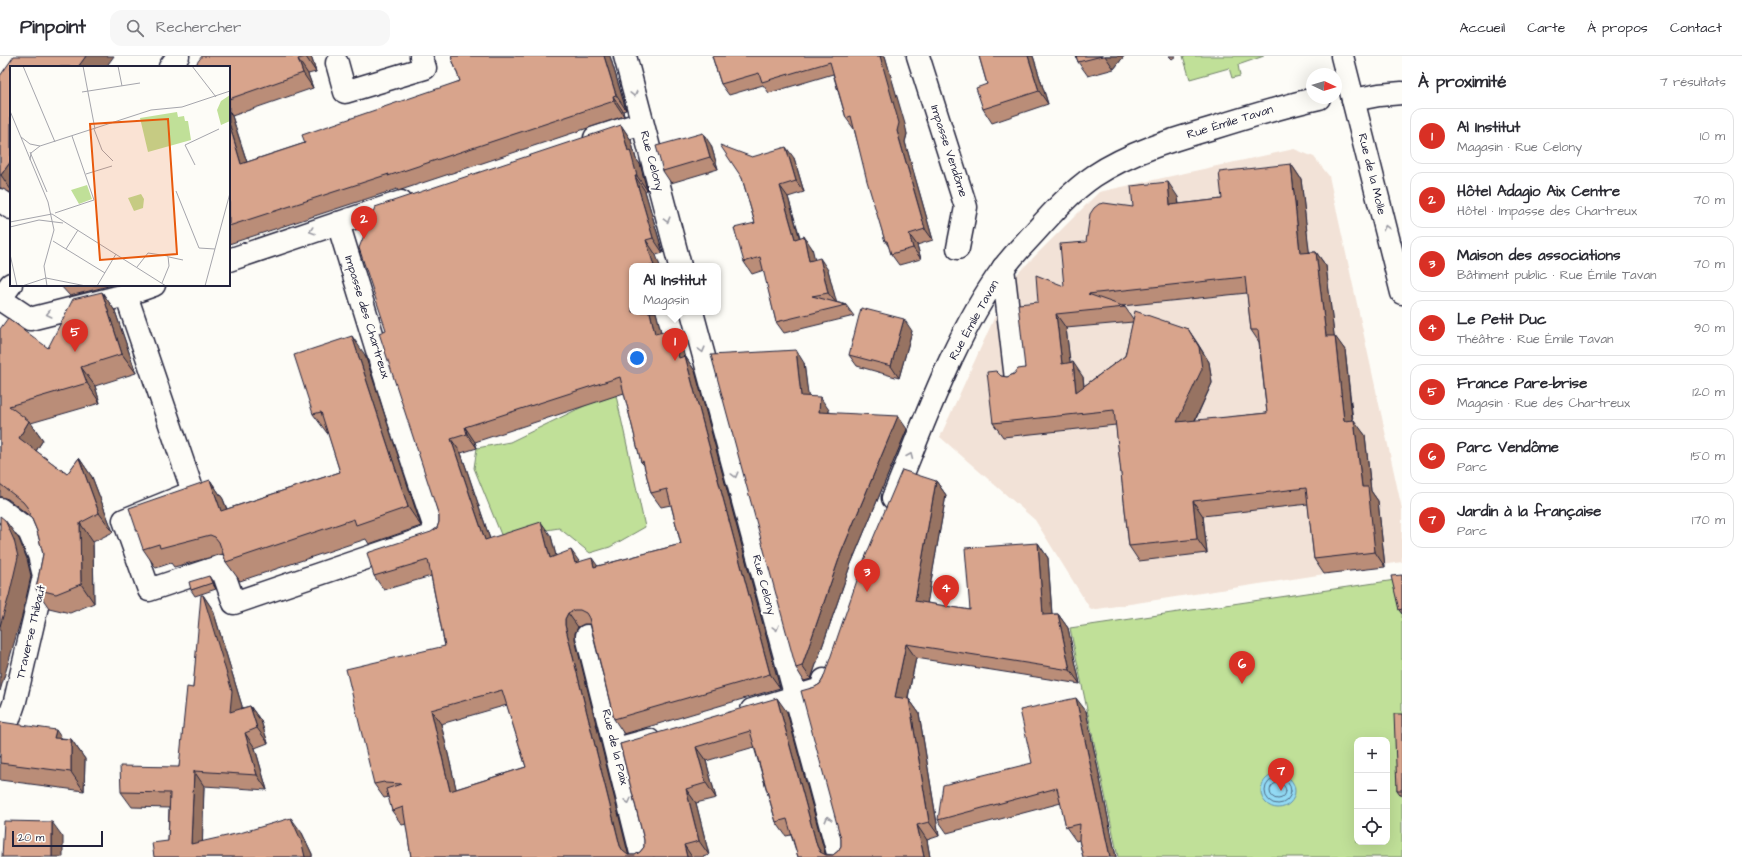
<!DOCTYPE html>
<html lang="fr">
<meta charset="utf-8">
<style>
:root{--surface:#fff;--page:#f7f7f7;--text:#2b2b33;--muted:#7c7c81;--line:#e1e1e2;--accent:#d93025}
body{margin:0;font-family:"Architects Daughter",sans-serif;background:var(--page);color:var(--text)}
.controls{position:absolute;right:12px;bottom:12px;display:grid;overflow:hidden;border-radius:8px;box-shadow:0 4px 16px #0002}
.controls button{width:36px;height:36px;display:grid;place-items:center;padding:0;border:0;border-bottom:1px solid var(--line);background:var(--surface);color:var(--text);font:20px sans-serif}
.compass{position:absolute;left:1306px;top:12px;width:36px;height:36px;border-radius:50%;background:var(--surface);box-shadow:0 4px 16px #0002;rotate:94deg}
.scale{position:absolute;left:12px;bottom:10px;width:91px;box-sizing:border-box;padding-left:4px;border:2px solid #22223b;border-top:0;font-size:11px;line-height:14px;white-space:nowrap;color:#22223b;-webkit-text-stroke:3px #fdfcf7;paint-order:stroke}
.you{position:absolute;left:637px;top:302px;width:14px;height:14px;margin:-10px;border:3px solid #fff;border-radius:50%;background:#1a73e8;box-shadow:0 0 0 6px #1a73e833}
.badge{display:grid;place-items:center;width:26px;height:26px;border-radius:50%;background:var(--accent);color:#fff;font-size:13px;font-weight:700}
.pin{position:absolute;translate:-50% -33px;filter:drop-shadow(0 1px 2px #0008)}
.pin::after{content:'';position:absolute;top:21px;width:14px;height:12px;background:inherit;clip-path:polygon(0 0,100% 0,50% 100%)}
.popup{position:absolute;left:629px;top:207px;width:92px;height:52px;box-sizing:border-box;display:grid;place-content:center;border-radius:8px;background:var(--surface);filter:drop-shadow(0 1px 3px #0005);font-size:13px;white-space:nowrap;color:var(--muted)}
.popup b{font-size:15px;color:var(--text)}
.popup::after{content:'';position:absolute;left:50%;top:100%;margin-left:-8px;border:8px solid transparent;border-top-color:var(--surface)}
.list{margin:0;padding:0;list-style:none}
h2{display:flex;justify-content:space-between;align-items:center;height:52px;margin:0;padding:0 16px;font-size:17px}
h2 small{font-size:13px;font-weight:400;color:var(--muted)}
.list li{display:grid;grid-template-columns:26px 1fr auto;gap:12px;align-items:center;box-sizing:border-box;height:56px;margin:0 8px 8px;padding:0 8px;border:1px solid var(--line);border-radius:12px}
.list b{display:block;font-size:15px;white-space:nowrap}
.list p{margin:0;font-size:13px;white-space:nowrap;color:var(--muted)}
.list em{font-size:13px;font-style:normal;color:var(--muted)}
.icon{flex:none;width:22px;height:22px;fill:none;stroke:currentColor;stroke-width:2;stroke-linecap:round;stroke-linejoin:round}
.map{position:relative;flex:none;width:1402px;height:801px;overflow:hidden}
header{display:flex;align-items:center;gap:24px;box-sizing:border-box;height:56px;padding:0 20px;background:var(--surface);border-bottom:1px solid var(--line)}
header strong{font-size:19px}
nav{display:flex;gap:22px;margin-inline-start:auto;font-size:14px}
.search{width:280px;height:36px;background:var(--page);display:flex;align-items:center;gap:10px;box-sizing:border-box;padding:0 14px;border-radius:12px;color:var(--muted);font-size:15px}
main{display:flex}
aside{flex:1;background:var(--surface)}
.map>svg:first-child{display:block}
.built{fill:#f2e2d7}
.green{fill:#c0e098;stroke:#71816a;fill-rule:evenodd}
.water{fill:#92daf4;stroke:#6590aa}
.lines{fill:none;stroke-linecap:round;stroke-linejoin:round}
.shore{stroke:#4f6c85;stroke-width:1}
.minor-casing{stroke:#22223b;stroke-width:25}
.major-casing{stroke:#22223b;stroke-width:25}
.minor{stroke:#fdfcf7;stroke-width:22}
.major{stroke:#fdfcf7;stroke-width:22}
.wall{fill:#ba8d78;stroke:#22223b;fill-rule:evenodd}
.shaded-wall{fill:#977362;stroke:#22223b}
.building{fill:#d8a48c;stroke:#22223b;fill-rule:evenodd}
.oneway{stroke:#9a9aa2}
.labels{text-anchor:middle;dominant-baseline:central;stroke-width:4;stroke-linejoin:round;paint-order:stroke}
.street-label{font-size:12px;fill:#22223b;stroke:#fdfcf7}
.inset-road{fill:none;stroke:#a5a5ac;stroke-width:1}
.view{fill:#e8590c;fill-opacity:0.15;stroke:#e8590c;stroke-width:2}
.inset-edge{fill:none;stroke:#22223b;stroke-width:2}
</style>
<header>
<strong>Pinpoint</strong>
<div class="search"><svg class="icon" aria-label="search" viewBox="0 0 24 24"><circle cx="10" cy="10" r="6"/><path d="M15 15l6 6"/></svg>Rechercher</div>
<nav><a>Accueil</a><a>Carte</a><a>À propos</a><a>Contact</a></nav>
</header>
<main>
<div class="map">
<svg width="1402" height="801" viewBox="0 0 1402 801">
<rect width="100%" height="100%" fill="#fdfcf7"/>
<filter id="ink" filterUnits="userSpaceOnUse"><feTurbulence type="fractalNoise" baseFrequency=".025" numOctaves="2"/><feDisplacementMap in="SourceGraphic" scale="8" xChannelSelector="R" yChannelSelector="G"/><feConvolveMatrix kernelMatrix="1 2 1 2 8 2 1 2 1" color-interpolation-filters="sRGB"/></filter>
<g filter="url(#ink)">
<!-- built -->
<polygon class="built" points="1294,93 1314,101 1329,120 1402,453 1402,506 1091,554 1035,464 940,381 1012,223 1099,136"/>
<!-- green -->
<g class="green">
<polygon points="1183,0 1264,0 1238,9 1240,20 1232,22 1229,12 1190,23"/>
<polygon points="615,335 645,471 610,491 590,497 559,472 502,481 474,412 477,392 510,386"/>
<path d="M1402,523V801H1118L1070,572ZM1357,684H1387V786H1357Z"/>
</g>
<!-- water -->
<circle class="water" cx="1278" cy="735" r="17"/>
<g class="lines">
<!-- shore -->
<g class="shore">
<circle cx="1278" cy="735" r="13"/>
<circle cx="1278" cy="735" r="8"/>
</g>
<defs>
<g id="minor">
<polyline points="625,0 680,210"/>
<polyline points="918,0 966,151 958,192"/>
<polyline points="337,7 345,36 425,12 421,0"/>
<polyline points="1353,44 1379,39 1402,37"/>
<polyline points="595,82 642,67"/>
<polyline points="0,144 11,152"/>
<polyline points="229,204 401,146"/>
<polyline points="1003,212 1016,323"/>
<polyline points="126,239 193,436 124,464 149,534 221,510 234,547 437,478 396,356 338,167"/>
<polyline points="0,243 30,263 126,239 154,229"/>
<polyline points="692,256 839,801"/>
<path d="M893,442C925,365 953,282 1002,214C1012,200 1024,188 1035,176C1053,156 1072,135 1094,120C1130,96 1172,84 1213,72C1248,61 1283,50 1319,42"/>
<polyline points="0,453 29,475 39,499 44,520 15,645 0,689"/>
<polyline points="587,580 642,801"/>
<polyline points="752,654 821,633 824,624"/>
<polyline points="616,693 649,684"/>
</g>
<g id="major">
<polyline points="1342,0 1402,237"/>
<polyline points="170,11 178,0"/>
<polyline points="0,243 11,228"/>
</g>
</defs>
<!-- minor casing -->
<use href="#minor" class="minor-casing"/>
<!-- major casing -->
<use href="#major" class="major-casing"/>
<!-- minor -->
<use href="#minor" class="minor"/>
<!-- major -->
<use href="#major" class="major"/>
</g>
<!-- wall -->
<g class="wall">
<polygon points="202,0 311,0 316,16 308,18 313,32 232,60 247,106 305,87 460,25 451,0 610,0 626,54 623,55 624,60 398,135 397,133 229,188 229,11"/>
<polygon points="712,0 885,0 907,78 905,86 933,184 917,189 921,203 899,209 891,198 889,191 885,185 854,73 846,62 833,18 769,37 763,29 729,39 721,28"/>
<polygon points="979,0 1033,0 1048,48 992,67 983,53 987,28"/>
<polygon points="1076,0 1124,0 1114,13 1088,20 1078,6"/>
<polygon points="1169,0 1176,0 1172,3"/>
<polygon points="11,11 11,137 1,132 0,132 0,20"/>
<path d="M621,69L631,84L636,103L640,108L647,134L645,135L663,197L656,199L632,210V256H656L661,276L681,288L684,301L685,300L695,315L780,632L624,678L614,663L590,568H584L578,571L575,577V583L629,799H635L640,796L644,791V784L620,688L787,656L825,798L833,799L838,795L841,790V783L815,631L820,628L936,425L946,439L927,547L970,554L1038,487L1048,502L1052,558H1058L1068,572L1080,628L916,602L908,642L909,643L919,657L939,780L927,784L930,801H798L791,779L786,780L776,766L754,691L706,705L716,742L696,747L709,799L703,801H411L406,768L402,769L392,755L389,741L384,742L374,728L445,590L431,520L384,534L374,520L437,472L439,466V460L386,274ZM624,337L641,406L644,409L651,437L661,451L671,449L681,488L598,510L556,500L551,480L490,483L461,397L477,392L475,386ZM507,649L526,711L456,733L441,668Z"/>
<polygon points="711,89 718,113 671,127 663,115"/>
<polygon points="752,101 794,102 804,136 788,141 800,181 812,192 814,204 828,214 836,246 846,249 854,260 784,277 776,266 764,214 752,218 744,206 755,167 742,122"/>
<path d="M1291,108L1301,123L1309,196H1316L1326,210L1334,280L1345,294L1353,364L1365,379L1371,435L1378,445L1385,511L1324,518L1314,503L1308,448L1203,460L1207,497L1139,505L1129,490L1116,369L1003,381L993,367L1001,320L1007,321L1014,318L1025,312L1038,246L1064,230L1086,186L1133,151L1178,141L1179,148L1222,143ZM1247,237L1251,274L1259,286L1267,357L1195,365L1212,327L1209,306L1198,288L1188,273L1133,263L1125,251L1122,250ZM1133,266L1125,300L1084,330L1083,321L1070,307L1066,272Z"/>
<polygon points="60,229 112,229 70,240"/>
<polygon points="102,236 115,255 136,317 95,330 100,347 31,367 43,384 36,395 67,418 79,402 92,421 113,476 93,486 94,547 70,557 49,552 36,533 43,498 37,475 31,461 8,443 2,441 0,441 0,273 48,292"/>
<polygon points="912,275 899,322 857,310 849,299"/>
<polygon points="365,299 421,470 369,488 366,483 240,525 226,506 223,498 174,511 171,507 156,512 143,493 210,424 223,443 227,453 340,416 328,377 327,377 313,358"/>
<polygon points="804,307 808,341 829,354 829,356 907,373 850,510 811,623 804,625 796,612"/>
<polygon points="1402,519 1402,558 1399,554"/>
<polygon points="213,526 216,533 195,540 191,534"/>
<polygon points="203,539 213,554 242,650 242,652 250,650 261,665 268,687 255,692 267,734 204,730 202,786 302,777 312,798 312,801 154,801 168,785 169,752 132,751 121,736 179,711 193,632"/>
<polygon points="1086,655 1116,801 1083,801 1079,784 1076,785 1066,771 1061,747 947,777 938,764 1032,707"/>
<polygon points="1402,658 1402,741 1397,734"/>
<polygon points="0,668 61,682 71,683 85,703 84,735 0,724"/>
</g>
<!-- shaded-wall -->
<g class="shaded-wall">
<polygon points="86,0 114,0 106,11 78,11"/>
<polygon points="305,0 311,0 316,16 306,1"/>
<polygon points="604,0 610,0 626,54 616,39"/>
<polygon points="880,0 885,0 905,68 907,78 905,86 933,184 925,173 897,75"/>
<polygon points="1028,0 1033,0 1048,48 1039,35"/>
<polygon points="1105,0 1124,0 1114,13"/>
<polygon points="298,3 308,18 313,32 303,17"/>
<polygon points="613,40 623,55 624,60 614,45"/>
<polygon points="229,55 232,60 252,122 241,108 229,67"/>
<polygon points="621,69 631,84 636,103 640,108 647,134 637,120 628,95"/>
<polygon points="703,77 711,89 718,113 710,101"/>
<polygon points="786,91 794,102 804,136 796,125"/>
<polygon points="11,105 11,134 1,119"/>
<polygon points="1291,108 1301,123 1311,211 1300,197"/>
<polygon points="635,120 645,135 663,197 653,182"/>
<polygon points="1168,126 1178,141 1180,163 1170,149"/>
<polygon points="780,130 788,141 803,194 795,183"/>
<polygon points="909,178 917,189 921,203 913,192"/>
<polygon points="804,180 812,192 818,216 809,205"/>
<polygon points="646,184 656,199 660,210 654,210"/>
<polygon points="1316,196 1326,210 1336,295 1326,280"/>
<polygon points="820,202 828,214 837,248 828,237"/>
<polygon points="102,236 115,255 136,317 122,298"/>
<polygon points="650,256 656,256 665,292 655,278"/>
<polygon points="1056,258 1066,272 1072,322 1062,308"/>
<polygon points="904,263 912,275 899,322 891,310"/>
<polygon points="1188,273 1209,306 1212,327 1187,381 1177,366"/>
<polygon points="671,274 681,288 689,316 679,302"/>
<polygon points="352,280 365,299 421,470 408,451"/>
<polygon points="1335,280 1345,294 1354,380 1344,365"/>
<polygon points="796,294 804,307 810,353 801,340"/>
<polygon points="685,300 695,315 780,632 770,618"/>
<polygon points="1073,306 1083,321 1086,351 1076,336"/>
<polygon points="81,311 95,330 100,347 87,327"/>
<polygon points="820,341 829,354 828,368 819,356"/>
<polygon points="898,360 907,373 850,510 811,623 802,610 841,497"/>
<polygon points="1354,364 1365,379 1371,435 1378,445 1385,511 1375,496 1362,431"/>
<polygon points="29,365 43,384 32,401 19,382"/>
<polygon points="465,371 475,386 477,392 467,378"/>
<polygon points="451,383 461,397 495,498 485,484"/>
<polygon points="79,402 92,421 113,476 99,457"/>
<polygon points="210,424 223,443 234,474 221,455"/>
<polygon points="936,425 946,439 925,560 915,545"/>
<polygon points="1193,445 1203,460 1207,497 1197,483"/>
<polygon points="5,464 19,483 27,503 31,520 22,560 0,635 0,570"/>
<polygon points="541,466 551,480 560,516 550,502"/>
<polygon points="80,467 93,486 94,547 81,528"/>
<polygon points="1038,487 1048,502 1053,574 1043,559"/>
<polygon points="571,494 581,508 575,507"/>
<polygon points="592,502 602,516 594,511"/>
<polygon points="209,520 213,526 216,533 212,527"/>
<polygon points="203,539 213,554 242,650 240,671 230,656"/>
<polygon points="568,557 578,571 575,577 575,583 629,801 623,795 620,790 565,569 565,563"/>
<polygon points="1058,558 1068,572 1080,628 1070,614"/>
<polygon points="906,588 916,602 905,655 895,641"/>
<polygon points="777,642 787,656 826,801 824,801 817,790"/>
<polygon points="1076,642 1086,655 1116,801 1110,801"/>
<polygon points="909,643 919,657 939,780 929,766"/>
<polygon points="250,650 261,665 268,687 257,672"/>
<polygon points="431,654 441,668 460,749 450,735"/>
<polygon points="56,674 69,693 54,682"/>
<polygon points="245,677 255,692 267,734 257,719"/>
<polygon points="71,683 85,703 84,735 71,716"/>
<polygon points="696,691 706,705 716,742 706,727"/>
<polygon points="194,715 204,730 202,801 191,788"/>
<polygon points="686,733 696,747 709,799 699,785"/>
<polygon points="291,762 302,777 312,798 312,801 305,801"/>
<polygon points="52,766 63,781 63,801 52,801"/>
<polygon points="917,769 927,784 930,801 924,801"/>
<polygon points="684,789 692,801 687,801"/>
</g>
<!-- building -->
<g class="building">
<polygon points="14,0 86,0 78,11 11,11 11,105 1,119 0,119 0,20"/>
<polygon points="202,0 305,0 306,1 298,3 303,17 229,43 229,11 194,11"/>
<polygon points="451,0 604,0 616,39 613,40 614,45 388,120 389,118 229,170 229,67 241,108 305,87 302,79 460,25"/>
<polygon points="712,0 880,0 899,67 897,75 925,173 909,178 913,192 891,198 887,185 885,185 867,125 851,60 846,62 830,6 762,26 759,17 721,28"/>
<polygon points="979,0 1028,0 1039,35 983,53 976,32 987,28"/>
<polygon points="1076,0 1102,0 1078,6"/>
<path d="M621,69L628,95L630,94L637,120H635L653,182L646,184L654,210H632V256H650L655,278L671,274L679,302L685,300L770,618L614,663L589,562L586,557L580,554H574L568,557L565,563V569L620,790L623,795L628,799H635L640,796L644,791V784L620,688L777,642L817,790L820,796L826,799H833L838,795L841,790V783L801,635L815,631L820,628L823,623L864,504L902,414L936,425L915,545L970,554L965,492L1038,487L1043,559L1058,558L1070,614L906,588L895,641L909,643L929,766L917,769L924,801H798L787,763L776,766L750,675L696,691L706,727L686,733L699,785L684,789L687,801H411L403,751L392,755L386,733L401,728L385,727L384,726L374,728L346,613L445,590L428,504L374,520L367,497L431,476L437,472L439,466V460L379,277L386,274L359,192L375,151ZM620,321L641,406L643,405L651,437L667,433L681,488L594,511L592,502L575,507L571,494L550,502L541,466L485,484L451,383L467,378L465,371ZM502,634L526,711L450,735L431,654Z"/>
<polygon points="703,77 710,101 663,115 656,90"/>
<polygon points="720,89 752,101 786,91 796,125 780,130 795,183 804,180 809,205 820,202 828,237 812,240 846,249 776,266 760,201 744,206 734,172 755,167 742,122"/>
<path d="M1291,108L1300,197L1316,196L1326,280H1335L1344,365L1354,364L1362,431H1368L1375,496L1314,503L1306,432L1193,445L1197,483L1129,490L1114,354L993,367L987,316L996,315L1001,320L1007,321L1014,318L1018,313L1025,312L1018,248L1038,246L1036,219L1064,230L1060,188L1086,186L1090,158L1094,152L1099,148L1104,147L1133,151L1131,130L1168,126L1170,149L1222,143L1219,116ZM1245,221L1251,274H1258L1267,357L1177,366L1202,313L1199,291L1188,273L1135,255L1125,300L1076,336L1073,306L1062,308L1056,258L1125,251L1088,238Z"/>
<polygon points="102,236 122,298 81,311 87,327 9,350 29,365 19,382 67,418 79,402 99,457 80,467 81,528 56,538 36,533 43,498 37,475 27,451 23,446 0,428 0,273 8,262 48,292 73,243"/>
<polygon points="861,252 904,263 891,310 849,299"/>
<polygon points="352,280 408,451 356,469 354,463 226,506 219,486 215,481 210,479 160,492 159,488 143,493 129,452 210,424 221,455 340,416 321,356 313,358 294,299"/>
<polygon points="796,294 801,340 820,341 819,356 898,360 841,497 802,610 796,612 711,299"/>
<polygon points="0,460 5,464 14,484 18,501 9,540 0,570"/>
<polygon points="1402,519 1402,553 1399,554 1391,520"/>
<polygon points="209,520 212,527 191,534 189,526"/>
<polygon points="201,539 203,539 232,635 230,656 250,650 257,672 245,677 257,719 194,715 191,788 240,777 291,762 301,784 305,801 154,801 152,787 168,785 170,737 121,736 120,710 179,711 187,631 193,632"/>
<polygon points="1076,642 1110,801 1083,801 1079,784 1080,768 1066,771 1057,732 938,764 943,729 1032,707 1020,654"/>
<polygon points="1394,658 1402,658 1402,734 1397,734"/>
<polygon points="1,666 56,674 54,682 71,683 71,716 0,707 0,668"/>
<polygon points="4,765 52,766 52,801 2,801"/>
</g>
<!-- one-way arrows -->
<defs><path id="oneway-chevron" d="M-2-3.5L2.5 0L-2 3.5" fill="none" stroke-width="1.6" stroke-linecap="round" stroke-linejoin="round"/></defs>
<g class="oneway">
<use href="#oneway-chevron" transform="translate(634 38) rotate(76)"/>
<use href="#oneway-chevron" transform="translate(667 164) rotate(75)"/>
<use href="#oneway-chevron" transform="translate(1386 172) rotate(-104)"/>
<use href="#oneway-chevron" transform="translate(312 175) rotate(161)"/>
<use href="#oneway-chevron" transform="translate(49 258) rotate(166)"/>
<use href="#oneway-chevron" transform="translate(702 294) rotate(75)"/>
<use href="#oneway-chevron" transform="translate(910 400) rotate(-67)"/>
<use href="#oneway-chevron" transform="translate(735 419) rotate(75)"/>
<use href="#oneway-chevron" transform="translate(776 572) rotate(75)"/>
<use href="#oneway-chevron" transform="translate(628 745) rotate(77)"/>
<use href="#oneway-chevron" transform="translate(828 763) rotate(-105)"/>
</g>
</g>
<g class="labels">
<!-- street labels -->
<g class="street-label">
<text transform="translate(1230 66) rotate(-17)">Rue Émile Tavan</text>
<text transform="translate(949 95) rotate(72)">Impasse Vendôme</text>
<text transform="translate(652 105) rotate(75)">Rue Celony</text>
<text transform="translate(1372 118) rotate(76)">Rue de la Molle</text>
<text transform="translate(367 261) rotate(73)">Impasse des Chartreux</text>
<text transform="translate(974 264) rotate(-61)">Rue Émile Tavan</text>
<text transform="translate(764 529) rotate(75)">Rue Celony</text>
<text transform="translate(31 576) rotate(-77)">Traverse Thibaut</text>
<text transform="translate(615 691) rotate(76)">Rue de la Paix</text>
</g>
</g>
<!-- overview -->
<g transform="translate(10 10)">
<rect width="220" height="220" fill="#fdfcf7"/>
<path d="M220,29V55L211,59L207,44L211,35ZM167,46L168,51L174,50L175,55H178L181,74L138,86L130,52ZM77,119L82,133L69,138L61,124ZM131,128L134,133L133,142L124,145L118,132Z" fill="#c0e098"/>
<path class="inset-road" d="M13,0L45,76M73,0L85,63M108,0L112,20M182,0L206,31M72,26L130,17M0,45L38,136L44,164L34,200L37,220M84,63L92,84L103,95M11,71L20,78L30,80M20,86L37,126M20,94L21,87L30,80L141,44L172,41L220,25M185,99L175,79L209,63M76,108L102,100M166,125L189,182L205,183M45,147L84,134L62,70M0,156L42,148L156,220M0,161L29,154L53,157M43,175L95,207M56,183L68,164M0,188L7,220M159,191L173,194M127,201L138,187L158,190L159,200L152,217M12,220L36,212L76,220M87,220L106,188M195,220L220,127"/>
<path class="view" d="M158,53L167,188L90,194L80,58Z"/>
<rect width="220" height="220" class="inset-edge"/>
</g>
</svg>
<div class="controls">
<button>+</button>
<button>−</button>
<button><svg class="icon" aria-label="locate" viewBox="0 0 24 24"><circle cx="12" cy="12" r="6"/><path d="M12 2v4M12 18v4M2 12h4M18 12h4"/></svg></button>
</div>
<svg class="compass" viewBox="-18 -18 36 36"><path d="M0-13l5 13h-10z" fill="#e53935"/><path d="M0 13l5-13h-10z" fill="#7c7c81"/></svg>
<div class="scale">20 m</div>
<div class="you"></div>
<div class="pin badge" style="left:675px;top:305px">1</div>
<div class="popup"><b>Al Institut</b>Magasin</div>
<div class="pin badge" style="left:364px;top:183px">2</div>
<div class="pin badge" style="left:867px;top:536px">3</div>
<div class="pin badge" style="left:946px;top:552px">4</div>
<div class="pin badge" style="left:75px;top:296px">5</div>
<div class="pin badge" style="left:1242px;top:628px">6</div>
<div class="pin badge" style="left:1281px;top:735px">7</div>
</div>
<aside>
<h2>À proximité<small>7 résultats</small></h2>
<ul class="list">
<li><span class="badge">1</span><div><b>Al Institut</b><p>Magasin · Rue Celony</p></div><em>10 m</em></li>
<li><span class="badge">2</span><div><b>Hôtel Adagio Aix Centre</b><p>Hôtel · Impasse des Chartreux</p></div><em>70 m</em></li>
<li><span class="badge">3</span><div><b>Maison des associations</b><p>Bâtiment public · Rue Émile Tavan</p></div><em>70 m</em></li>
<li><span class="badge">4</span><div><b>Le Petit Duc</b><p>Théâtre · Rue Émile Tavan</p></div><em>90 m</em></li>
<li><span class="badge">5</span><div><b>France Pare-brise</b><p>Magasin · Rue des Chartreux</p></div><em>120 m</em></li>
<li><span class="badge">6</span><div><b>Parc Vendôme</b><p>Parc</p></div><em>150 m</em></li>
<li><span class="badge">7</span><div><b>Jardin à la française</b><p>Parc</p></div><em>170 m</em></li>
</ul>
</aside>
</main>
